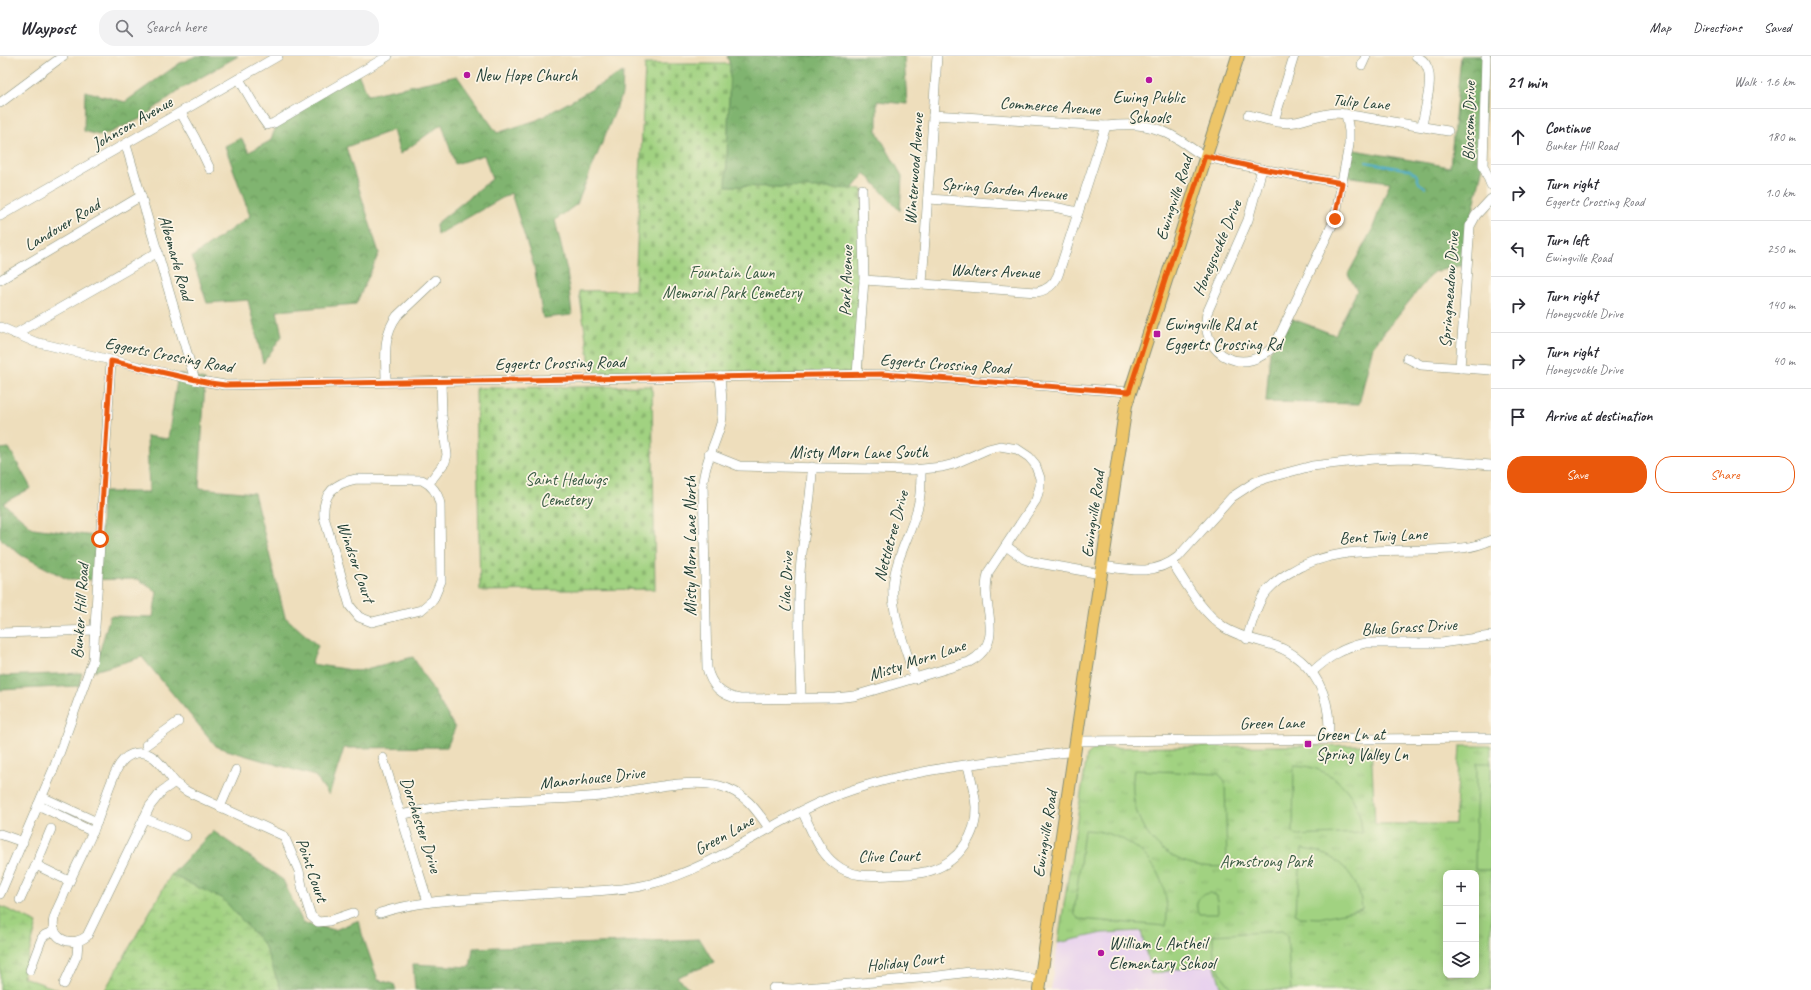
<!DOCTYPE html>
<meta charset="utf-8">
<style>
:root{--surface:#fff;--page:#f2f2f3;--text:#2b2b33;--muted:#7c7c81;--line:#e1e1e2;--accent:#ea580c}
body{margin:0;font-family:Caveat,sans-serif;background:var(--page);color:var(--text)}
.controls{position:absolute;right:12px;bottom:12px;display:grid;overflow:hidden;border-radius:8px;box-shadow:0 2px 10px #0003}
.controls button{width:36px;height:36px;display:grid;place-items:center;padding:0;border:0;border-bottom:1px solid var(--line);background:var(--surface);color:var(--text);font:20px sans-serif}
.stop{position:absolute;width:12px;height:12px;margin:-9px;border:3px solid #ea580c;border-radius:50%;background:#fff}
.stop.end{background:#ea580c;border-color:#fff;box-shadow:0 1px 4px #0008}
.list{margin:0;padding:0;list-style:none}
h2{display:flex;justify-content:space-between;align-items:center;height:52px;margin:0;padding:0 16px;font-size:17px}
h2 small{font-size:13px;font-weight:400;color:var(--muted)}
.list li{display:grid;grid-template-columns:26px 1fr auto;gap:12px;align-items:center;box-sizing:border-box;height:56px;padding:0 16px;border-top:1px solid var(--line)}
.list b{display:block;font-size:15px;white-space:nowrap}
.list p{margin:0;font-size:13px;white-space:nowrap;color:var(--muted)}
.list em{font-size:13px;font-style:normal;color:var(--muted)}
.actions{display:flex;gap:8px;padding:12px 16px}
.actions a{flex:1;padding:9px 0;border:1px solid var(--accent);border-radius:16px;text-align:center;font-size:14px;color:var(--accent)}
.actions .main{background:var(--accent);color:#fff}
.icon{flex:none;width:22px;height:22px;fill:none;stroke:currentColor;stroke-width:2;stroke-linecap:round;stroke-linejoin:round}
.map{position:relative;flex:none;width:1491px;height:934px;overflow:hidden}
header{display:flex;align-items:center;gap:24px;box-sizing:border-box;height:56px;padding:0 20px;background:var(--surface);border-bottom:1px solid var(--line)}
header strong{font-size:19px}
nav{display:flex;gap:22px;margin-inline-start:auto;font-size:14px}
.search{width:280px;height:36px;background:var(--page);display:flex;align-items:center;gap:10px;box-sizing:border-box;padding:0 14px;border-radius:16px;color:var(--muted);font-size:15px}
main{display:flex}
aside{flex:1;background:var(--surface)}
.map>svg:first-child{display:block}
.built{fill:#e8d2ee}
.forest{fill:url(#forest-crowns);stroke:#507852}
.wetland{fill:url(#wetland-marsh);stroke:#60885a}
.cemetery{fill:url(#cemetery-stones);stroke:#60885a}
.park{fill:url(#park-tufts);stroke:#60885a;fill-rule:evenodd}
.pitch{fill:#a1d281;stroke:#60885a}
.lines{fill:none;stroke-linecap:round;stroke-linejoin:round}
.stream{stroke:#51afcf;stroke-width:2}
.minor-casing{stroke:#868e78;stroke-width:10}
.major-casing{stroke:#868e78;stroke-width:14}
.minor{stroke:#fff;stroke-width:9}
.major{stroke:#edc569;stroke-width:12}
.route{stroke:#ea580c;stroke-width:5}
.poi-dot{fill:#b5179e;stroke:#fcf5e5;stroke-width:1.5}
.labels{text-anchor:middle;dominant-baseline:central;stroke-width:3.5;stroke-linejoin:round;paint-order:stroke}
.poi-label{font-size:17px;fill:#1f3d34;stroke:#fcf5e5;text-anchor:start}
.street-label{font-size:17px;fill:#1f3d34;stroke:#fcf5e5}
.park-label{font-size:17px;fill:#395b43;stroke:#fcf5e5}
</style>
<header>
<strong>Waypost</strong>
<div class="search"><svg class="icon" aria-label="search" viewBox="0 0 24 24"><circle cx="10" cy="10" r="6"/><path d="M15 15l6 6"/></svg>Search here</div>
<nav><a>Map</a><a>Directions</a><a>Saved</a></nav>
</header>
<main>
<div class="map">
<svg width="1491" height="934" viewBox="0 0 1491 934">
<defs>
<pattern id="forest-crowns" width="20" height="18" patternUnits="userSpaceOnUse"><rect width="20" height="18" fill="#80b46f"/><path d="M2 6a3 3 0 1 1 6 0M12 15a3 3 0 1 1 6 0" fill="none" stroke="#68945c"/></pattern>
<pattern id="wetland-marsh" width="20" height="14" patternUnits="userSpaceOnUse"><rect width="20" height="14" fill="#a1d281"/><path d="M1 5h8M5 5V1M11 12h8M15 12V8" fill="none" stroke="#8ab570"/></pattern>
<pattern id="cemetery-stones" width="16" height="16" patternUnits="userSpaceOnUse"><rect width="16" height="16" fill="#a1d281"/><path d="M2 7V4a2 2 0 0 1 4 0v3zM10 15v-3a2 2 0 0 1 4 0v3z" fill="#8ab570"/></pattern>
<pattern id="park-tufts" width="24" height="20" patternUnits="userSpaceOnUse"><rect width="24" height="20" fill="#a1d281"/><path d="M3 7l-1-3M5 7V3M7 7l1-3M15 17l-1-3M17 17v-4M19 17l1-3" fill="none" stroke="#8ab570"/></pattern>
</defs>
<rect width="100%" height="100%" fill="#fcf5e5"/>
<filter id="ink" filterUnits="userSpaceOnUse"><feTurbulence type="fractalNoise" baseFrequency=".025" numOctaves="2"/><feDisplacementMap in="SourceGraphic" scale="8" xChannelSelector="R" yChannelSelector="G"/><feConvolveMatrix kernelMatrix="1 2 1 2 8 2 1 2 1" color-interpolation-filters="sRGB"/></filter>
<filter id="wash" filterUnits="userSpaceOnUse"><feTurbulence type="fractalNoise" baseFrequency=".012" numOctaves="4" result="noise"/><feDisplacementMap in="SourceGraphic" scale="16" xChannelSelector="R" yChannelSelector="G"/><feGaussianBlur stdDeviation="0.9" result="paint"/><feColorMatrix in="noise" values="0 0 0 0 0 0 0 0 0 0 0 0 0 0 0 0 0 1.4 0 .05"/><feComposite in="paint" operator="in"/></filter>
<g filter="url(#wash)">
<rect width="100%" height="100%" fill="#eedebc"/>
<!-- built -->
<polygon class="built" points="1141,875 1151,918 1214,907 1222,934 1051,934 1058,887 1103,877"/>
<!-- forest -->
<g class="forest">
<polygon points="196,0 238,0 179,34 142,62 102,80 84,75 85,35 125,46 180,7"/>
<polygon points="727,0 904,0 907,48 877,45 877,76 902,120 900,155 865,117 852,133 726,130 730,9"/>
<polygon points="1461,0 1491,0 1486,1 1483,109 1471,164 1464,209 1433,216 1373,290 1359,348 1266,346 1270,295 1290,262 1335,279 1357,235 1348,218 1372,174 1390,126 1344,120 1349,93 1450,111"/>
<polygon points="623,16 622,38 577,148 555,164 567,215 572,259 543,262 534,210 511,137 437,179 436,168 492,123 484,99 455,108 442,68 400,98 393,74 346,91 379,197 356,248 277,255 282,280 263,307 248,244 207,247 192,201 250,160 225,90 241,82 249,96 270,85 281,60 358,18 368,39 457,20 497,77 537,64"/>
<polygon points="178,318 205,324 199,432 254,437 285,561 318,590 311,608 358,615 413,601 455,672 447,691 344,692 329,739 315,720 217,691 142,601 94,615 110,560 153,561 157,536 138,523 69,524 21,499 0,482 0,393 9,392 31,432 3,447 33,472 101,481 102,436 149,436 147,380 168,383"/>
<polygon points="82,617 79,630 0,634 0,620"/>
<polygon points="213,775 283,824 303,867 335,874 359,864 362,878 378,924 394,928 396,934 281,934 264,889 223,843 171,819"/>
<polygon points="700,883 714,907 677,921 691,934 415,934 413,908 470,911 473,892"/>
</g>
<!-- wetland -->
<g class="wetland">
<polygon points="171,819 223,843 264,889 281,934 105,934"/>
<polygon points="0,850 37,867 23,921 59,934 0,934"/>
</g>
<!-- cemetery -->
<g class="cemetery">
<polygon points="645,8 730,8 726,130 862,133 864,224 857,318 592,323 579,235 635,234"/>
<polygon points="652,330 655,533 480,535 476,332"/>
</g>
<!-- park -->
<path class="park" d="M1371,689L1375,768H1455L1460,690H1491V934H1222L1214,907L1151,918L1141,875L1103,877L1058,887L1087,699L1095,692ZM1446,817H1476V919H1446Z"/>
<!-- pitch -->
<g class="pitch">
<polygon points="1477,707 1491,707 1491,814 1475,814"/>
<path d="M1294,709C1332,710 1361,738 1362,777L1297,780L1293,776Z"/>
<path d="M1134,714L1219,718L1225,725L1227,810C1168,817 1125,773 1134,714Z"/>
<path d="M1084,774C1138,776 1173,817 1166,870L1079,863L1074,858Z"/>
<path d="M1302,793C1336,796 1360,819 1362,853L1319,862L1300,861L1295,857L1296,839L1298,838Z"/>
<path d="M1211,837L1217,840L1218,858H1199C1193,847 1199,837 1211,837Z"/>
<path d="M1282,875L1287,879L1291,934H1235C1218,920 1212,900 1213,879Z"/>
</g>
<g class="lines">
<!-- stream -->
<polyline class="stream" points="1366,106 1409,114 1416,118 1419,127 1425,131"/>
</g>
</g>
<g filter="url(#ink)">
<g class="lines">
<defs>
<g id="minor">
<path d="M1416,0C1421,3 1425,5 1427,11C1434,24 1424,55 1422,70"/>
<polyline points="1486,0 1483,109 1491,129"/>
<polyline points="1362,9 1366,0"/>
<polyline points="239,23 262,62 267,69 274,67 388,0"/>
<polyline points="0,47 63,0"/>
<polyline points="181,57 195,82 210,113"/>
<path d="M933,59L1106,70C1136,67 1155,68 1181,85C1189,90 1198,98 1207,101C1251,113 1297,119 1342,127"/>
<path d="M1248,59C1263,62 1280,69 1295,66C1309,63 1323,57 1338,57L1448,75"/>
<polyline points="1274,65 1294,0"/>
<polyline points="126,89 195,324"/>
<path d="M1262,113L1248,164L1207,257C1199,301 1248,323 1276,287L1335,163L1349,89V75L1346,58"/>
<polyline points="928,143 1054,151 1078,156"/>
<polyline points="0,160 278,0"/>
<polyline points="0,224 141,140"/>
<path d="M864,224L1037,236C1047,234 1054,229 1058,219L1106,70"/>
<polyline points="922,228 937,0"/>
<polyline points="0,271 35,286 195,324 225,329 882,318 1129,336"/>
<polyline points="15,278 158,196"/>
<polyline points="1407,302 1421,309 1491,314"/>
<polyline points="1460,312 1470,170 1476,159 1491,143"/>
<polyline points="857,318 864,224 862,133"/>
<path d="M386,326C386,302 382,280 397,260L435,224"/>
<path d="M709,398L739,410L913,414L942,411L954,408L988,393L1000,390L1017,393L1029,401L1035,408L1040,422V430L1036,444L989,515C977,549 1010,584 969,606L854,640L835,642L740,643C722,640 711,630 707,612L703,426C705,405 716,387 721,367C724,353 721,335 720,321"/>
<path d="M356,423L422,424C432,429 438,437 440,448L441,525L433,544L421,554L372,566L359,561L350,550L324,461C322,437 335,427 356,423Z"/>
<polyline points="429,427 445,406 447,399 442,360 441,325"/>
<polyline points="1006,490 1024,503 1033,506 1101,518"/>
<path d="M1172,506C1187,529 1201,556 1225,572C1241,582 1258,584 1276,590C1315,605 1333,643 1328,683"/>
<path d="M1102,510C1131,514 1153,520 1178,501L1232,441L1255,426L1267,422L1312,410L1373,403L1407,402L1491,409"/>
<polyline points="0,577 95,574"/>
<path d="M1247,583C1251,569 1255,553 1263,540C1269,531 1278,524 1287,518C1329,491 1378,495 1426,494C1449,493 1470,494 1491,484"/>
<path d="M1312,616C1328,601 1343,592 1365,587H1441L1491,580"/>
<path d="M915,623C907,595 891,559 893,530C895,504 910,479 917,454C921,441 921,428 921,414"/>
<path d="M801,642C800,601 797,559 800,517C802,482 812,447 812,411"/>
<polyline points="1077,685 1491,682"/>
<polyline points="146,689 178,666"/>
<polyline points="383,702 428,846"/>
<path d="M175,726L162,735L150,750L87,880C73,892 49,884 54,862C56,856 59,849 62,843C72,817 86,793 96,768C103,751 111,721 120,708C124,702 130,698 137,697C155,694 164,714 174,725C178,730 183,733 188,736L284,780L299,815L303,835L311,860L318,866L329,865L353,857"/>
<polyline points="42,741 97,766"/>
<polyline points="38,749 93,776"/>
<polyline points="220,751 236,714"/>
<path d="M802,755C811,773 819,796 835,808C852,822 871,820 890,819C904,818 919,819 932,814C959,805 977,779 976,751C975,737 971,723 968,709"/>
<path d="M401,759C465,742 534,746 600,740C634,736 687,721 720,730C744,736 756,753 769,772"/>
<polyline points="144,762 186,780"/>
<polyline points="51,773 36,809 69,825"/>
<polyline points="0,778 23,786"/>
<polyline points="0,838 54,712 93,604 111,305"/>
<polyline points="20,844 36,809"/>
<path d="M380,857C414,846 449,844 484,842C517,840 549,837 582,836C605,834 628,834 650,828C715,812 768,767 830,742C907,711 993,706 1075,695"/>
<polyline points="30,914 42,882 45,879 55,875"/>
<polyline points="64,928 77,899 78,886"/>
<polyline points="773,932 793,933 930,921 970,916 988,916 1040,924"/>
</g>
<polyline id="major" points="1039,934 1126,349 1238,0"/>
</defs>
<!-- minor casing -->
<use href="#minor" class="minor-casing"/>
<!-- major casing -->
<use href="#major" class="major-casing"/>
<!-- minor -->
<use href="#minor" class="minor"/>
<!-- major -->
<use href="#major" class="major"/>
</g>
</g>
<g class="lines" filter="url(#ink)">
<!-- route -->
<polyline class="route" points="100,483 111,305 210,327 225,329 882,318 1129,336 1205,100 1262,113 1342,127 1335,163"/>
</g>
<!-- markers -->
<g class="poi-dot">
<circle cx="467" cy="19" r="4"/>
<circle cx="1149" cy="24" r="4"/>
<rect x="1153" y="274" width="8" height="8" rx="2"/>
<rect x="1304" y="684" width="8" height="8" rx="2"/>
<circle cx="1101" cy="897" r="4"/>
</g>
<g class="labels">
<!-- poi labels -->
<g class="poi-label">
<text x="475" y="19">New Hope Church</text>
<text x="1149" y="41" text-anchor="middle">Ewing Public<tspan x="1149" dy="20">Schools</tspan></text>
<text x="1165" y="268">Ewingville Rd at<tspan x="1165" dy="20">Eggerts Crossing Rd</tspan></text>
<text x="1316" y="678">Green Ln at<tspan x="1316" dy="20">Spring Valley Ln</tspan></text>
<text x="1109" y="887">William L Antheil<tspan x="1109" dy="20">Elementary School</tspan></text>
</g>
<!-- street labels -->
<g class="street-label">
<text transform="translate(1361 46) rotate(5)">Tulip Lane</text>
<text transform="translate(1050 50) rotate(4)">Commerce Avenue</text>
<text transform="translate(1469 65) rotate(-89)">Blossom Drive</text>
<text transform="translate(132 67) rotate(-30)">Johnson Avenue</text>
<text transform="translate(914 113) rotate(-86)">Winterwood Avenue</text>
<text transform="translate(1004 133) rotate(5)">Spring Garden Avenue</text>
<text transform="translate(1174 142) rotate(-72)">Ewingville Road</text>
<text transform="translate(62 169) rotate(-31)">Landover Road</text>
<text transform="translate(1217 192) rotate(-67)">Honeysuckle Drive</text>
<text transform="translate(176 202) rotate(74)">Albemarle Road</text>
<text transform="translate(995 215) rotate(2)">Walters Avenue</text>
<text transform="translate(846 225) rotate(-88)">Park Avenue</text>
<text transform="translate(1449 234) rotate(-86)">Springmeadow Drive</text>
<text transform="translate(169 299) rotate(11)">Eggerts Crossing Road</text>
<text transform="translate(560 307) rotate(-1)">Eggerts Crossing Road</text>
<text transform="translate(945 308) rotate(4)">Eggerts Crossing Road</text>
<text x="859" y="396">Misty Morn Lane South</text>
<text transform="translate(1093 458) rotate(-82)">Ewingville Road</text>
<text transform="translate(891 480) rotate(-75)">Nettletree Drive</text>
<text transform="translate(1383 480) rotate(-3)">Bent Twig Lane</text>
<text transform="translate(690 490) rotate(-90)">Misty Morn Lane North</text>
<text transform="translate(356 506) rotate(71)">Windsor Court</text>
<text transform="translate(786 526) rotate(-87)">Lilac Drive</text>
<text transform="translate(80 555) rotate(-86)">Bunker Hill Road</text>
<text transform="translate(1409 571) rotate(-3)">Blue Grass Drive</text>
<text transform="translate(917 604) rotate(-18)">Misty Morn Lane</text>
<text transform="translate(1272 667) rotate(-1)">Green Lane</text>
<text transform="translate(592 722) rotate(-6)">Manorhouse Drive</text>
<text transform="translate(421 769) rotate(72)">Dorchester Drive</text>
<text transform="translate(1045 778) rotate(-81)">Ewingville Road</text>
<text transform="translate(724 779) rotate(-29)">Green Lane</text>
<text transform="translate(889 800) rotate(-1)">Clive Court</text>
<text transform="translate(312 814) rotate(71)">Point Court</text>
<text transform="translate(905 906) rotate(-6)">Holiday Court</text>
</g>
<!-- park labels -->
<g class="park-label">
<text x="732" y="216">Fountain Lawn<tspan x="732" dy="20">Memorial Park Cemetery</tspan></text>
<text x="566" y="423">Saint Hedwigs<tspan x="566" dy="20">Cemetery</tspan></text>
<text x="1266" y="805">Armstrong Park</text>
</g>
</g>
</svg>
<div class="controls">
<button>+</button>
<button>−</button>
<button><svg class="icon" aria-label="layers" viewBox="0 0 24 24"><path d="M12 4l9 5-9 5-9-5zM3 14l9 5 9-5"/></svg></button>
</div>
<div class="stop" style="left:100px;top:483px"></div>
<div class="stop end" style="left:1335px;top:163px"></div>
</div>
<aside>
<h2>21 min<small>Walk · 1.6 km</small></h2>
<ul class="list">
<li><svg class="icon" aria-label="ahead" viewBox="0 0 24 24"><path d="M12 20V5M6 11l6-6 6 6"/></svg><div><b>Continue</b><p>Bunker Hill Road</p></div><em>180 m</em></li>
<li><svg class="icon" aria-label="right" viewBox="0 0 24 24"><path d="M7 20v-9h11M14 6l5 5-5 5"/></svg><div><b>Turn right</b><p>Eggerts Crossing Road</p></div><em>1.0 km</em></li>
<li><svg class="icon" aria-label="left" viewBox="0 0 24 24"><path d="M17 20v-9H6M10 6l-5 5 5 5"/></svg><div><b>Turn left</b><p>Ewingville Road</p></div><em>250 m</em></li>
<li><svg class="icon" aria-label="right" viewBox="0 0 24 24"><path d="M7 20v-9h11M14 6l5 5-5 5"/></svg><div><b>Turn right</b><p>Honeysuckle Drive</p></div><em>140 m</em></li>
<li><svg class="icon" aria-label="right" viewBox="0 0 24 24"><path d="M7 20v-9h11M14 6l5 5-5 5"/></svg><div><b>Turn right</b><p>Honeysuckle Drive</p></div><em>40 m</em></li>
<li><svg class="icon" aria-label="arrive" viewBox="0 0 24 24"><path d="M6 21V4h12l-3 4 3 4H6"/></svg><div><b>Arrive at destination</b></div></li>
</ul>
<div class="actions"><a class="main">Save</a><a>Share</a></div>
</aside>
</main>
